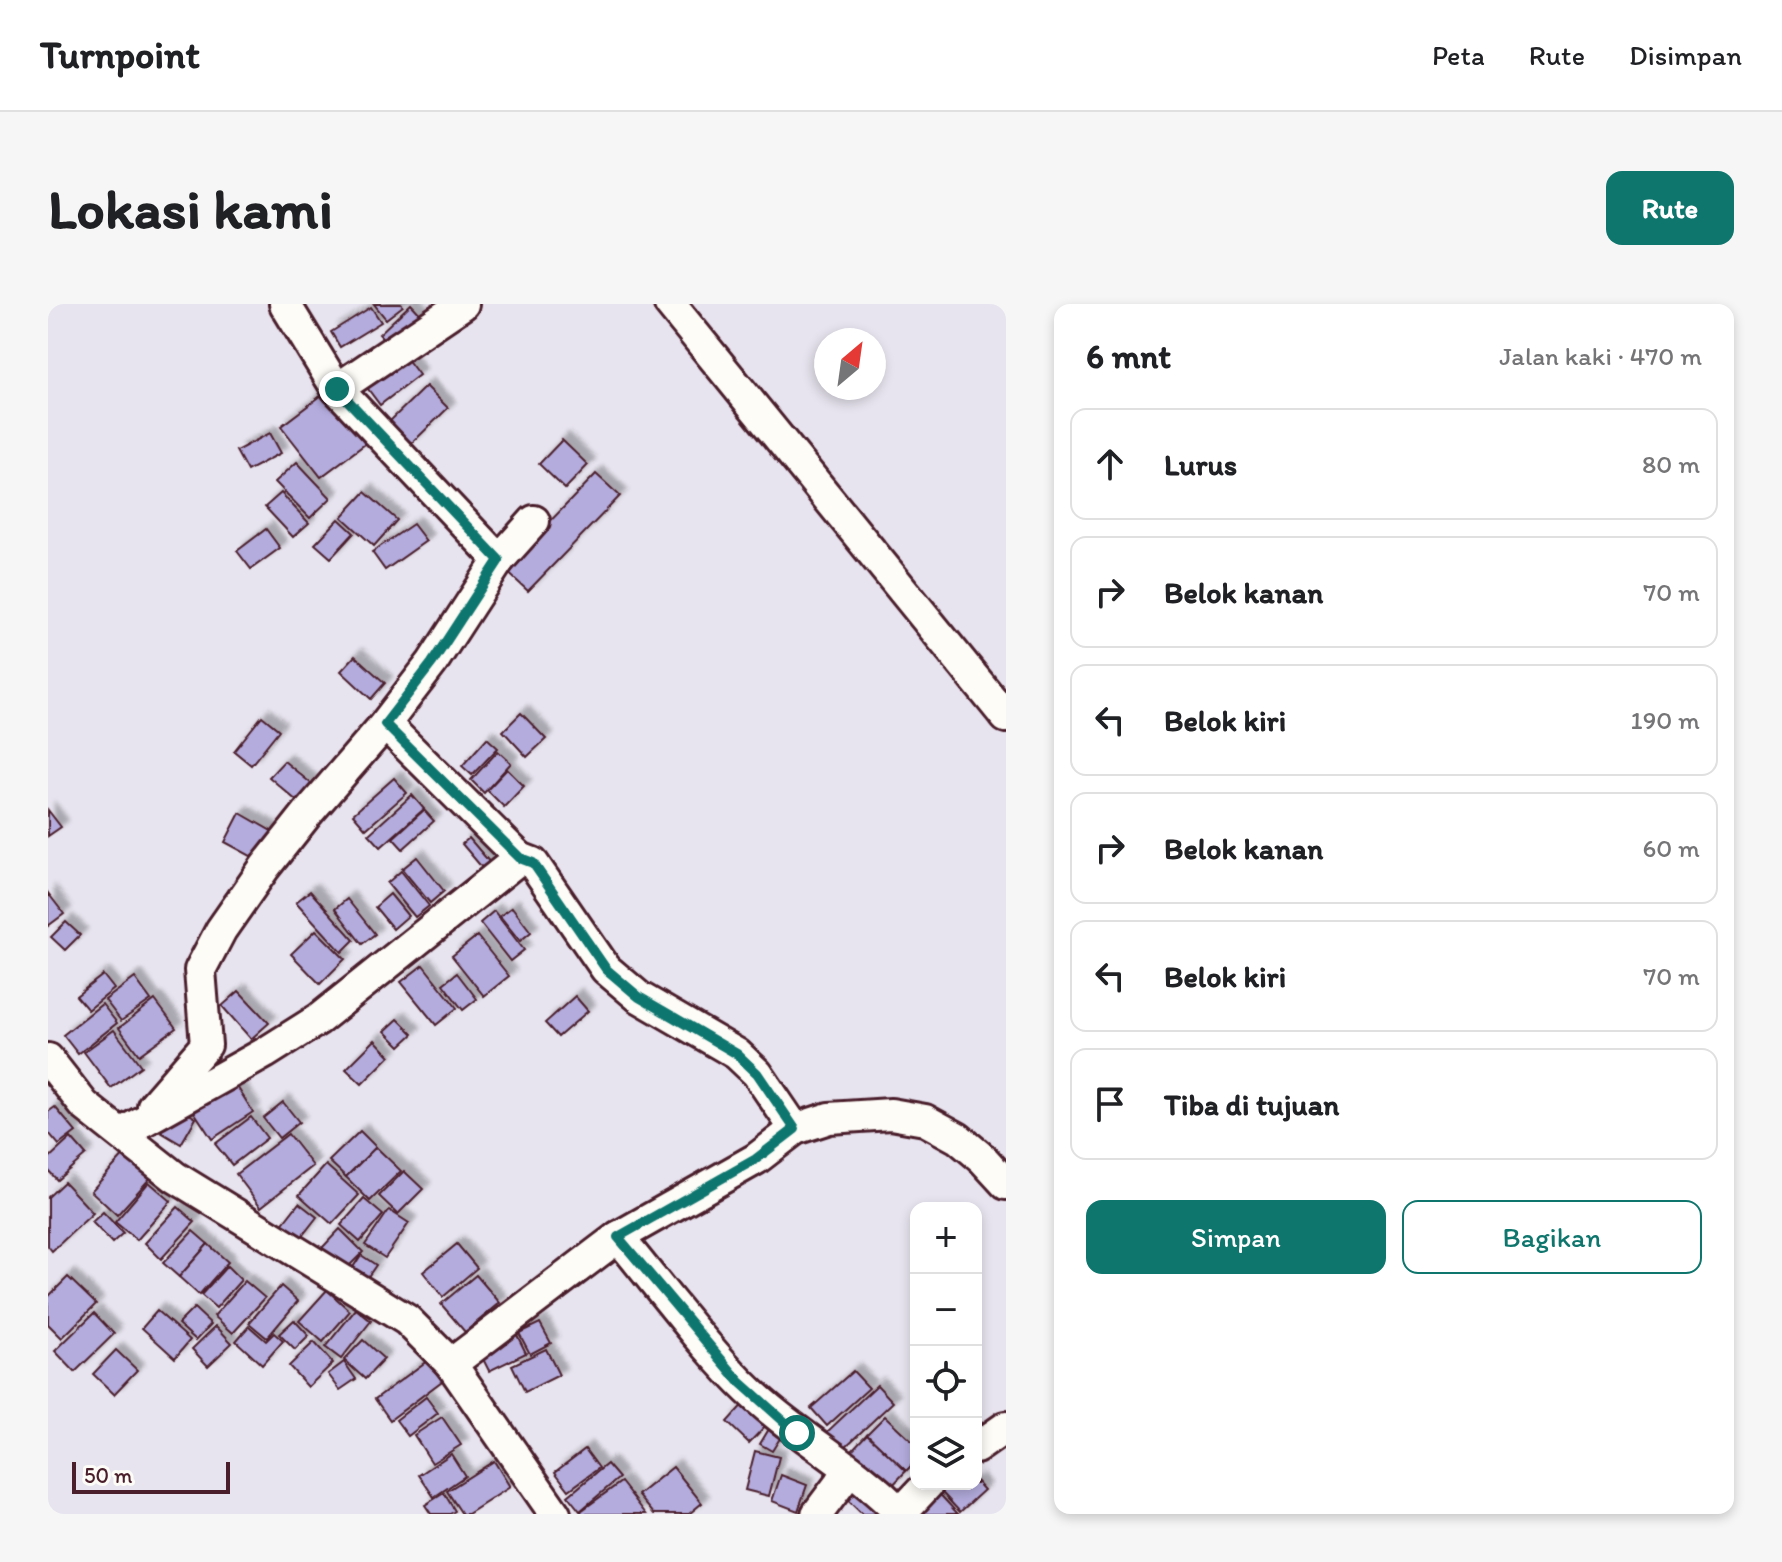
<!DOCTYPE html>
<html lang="id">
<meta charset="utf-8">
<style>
:root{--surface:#fff;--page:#f6f6f6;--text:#202124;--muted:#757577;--line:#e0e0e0;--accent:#0f766e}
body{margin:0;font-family:Itim,sans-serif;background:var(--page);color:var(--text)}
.controls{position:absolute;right:24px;bottom:24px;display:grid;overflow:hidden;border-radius:16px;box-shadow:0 4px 12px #0003}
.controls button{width:72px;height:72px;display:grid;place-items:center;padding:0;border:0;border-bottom:2px solid var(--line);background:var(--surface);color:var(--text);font:40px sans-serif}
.compass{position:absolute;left:766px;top:24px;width:72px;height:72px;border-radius:50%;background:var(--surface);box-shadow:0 4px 12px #0003;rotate:29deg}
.scale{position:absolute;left:24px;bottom:20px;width:158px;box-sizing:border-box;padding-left:8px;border:4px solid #4a1f2b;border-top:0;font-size:22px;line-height:28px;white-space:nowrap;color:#4a1f2b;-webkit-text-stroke:6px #fdfcf7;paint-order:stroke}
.stop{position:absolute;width:24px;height:24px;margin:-18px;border:6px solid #0f766e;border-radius:50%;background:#fff}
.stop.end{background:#0f766e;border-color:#fff;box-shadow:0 2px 8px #0008}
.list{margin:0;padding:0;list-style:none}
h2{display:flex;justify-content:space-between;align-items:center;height:104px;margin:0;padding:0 32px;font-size:34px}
h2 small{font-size:26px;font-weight:400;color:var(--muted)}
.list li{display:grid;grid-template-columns:52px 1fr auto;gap:24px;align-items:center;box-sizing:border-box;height:112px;margin:0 16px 16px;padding:0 16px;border:2px solid var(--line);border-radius:16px}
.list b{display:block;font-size:30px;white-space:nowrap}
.list em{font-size:26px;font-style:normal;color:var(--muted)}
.actions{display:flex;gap:16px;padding:24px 32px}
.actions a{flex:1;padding:18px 0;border:2px solid var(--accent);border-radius:16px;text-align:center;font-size:28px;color:var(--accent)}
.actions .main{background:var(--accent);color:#fff}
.icon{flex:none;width:44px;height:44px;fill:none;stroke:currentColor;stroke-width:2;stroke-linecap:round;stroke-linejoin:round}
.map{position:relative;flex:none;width:958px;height:1210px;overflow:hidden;border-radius:16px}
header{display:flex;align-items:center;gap:48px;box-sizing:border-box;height:112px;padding:0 40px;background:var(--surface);border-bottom:2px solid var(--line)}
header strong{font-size:38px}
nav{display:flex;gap:44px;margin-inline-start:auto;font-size:28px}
.intro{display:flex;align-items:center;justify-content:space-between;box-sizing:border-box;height:192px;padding:0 48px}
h1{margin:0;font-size:56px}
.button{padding:20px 36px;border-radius:16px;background:var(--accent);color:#fff;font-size:28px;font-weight:700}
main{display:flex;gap:48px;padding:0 48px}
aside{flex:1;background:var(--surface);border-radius:16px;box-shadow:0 4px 12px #0003}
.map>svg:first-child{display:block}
.building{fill:#b3acdd;stroke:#4a1f2b;stroke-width:2;filter:url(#shadow)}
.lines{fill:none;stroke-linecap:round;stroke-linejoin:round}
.minor-casing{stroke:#4a1f2b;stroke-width:36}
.minor{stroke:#fdfcf7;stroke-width:30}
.route{stroke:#0f766e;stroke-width:10}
</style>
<header>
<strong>Turnpoint</strong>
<nav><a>Peta</a><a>Rute</a><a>Disimpan</a></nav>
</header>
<div class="intro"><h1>Lokasi kami</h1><a class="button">Rute</a></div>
<main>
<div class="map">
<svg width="958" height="1210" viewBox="0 0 958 1210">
<defs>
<filter id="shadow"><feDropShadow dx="7" dy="-7" stdDeviation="2" flood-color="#0004"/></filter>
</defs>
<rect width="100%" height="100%" fill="#e7e4ef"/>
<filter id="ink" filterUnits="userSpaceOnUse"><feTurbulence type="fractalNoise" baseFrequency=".0125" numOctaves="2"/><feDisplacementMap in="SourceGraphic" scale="16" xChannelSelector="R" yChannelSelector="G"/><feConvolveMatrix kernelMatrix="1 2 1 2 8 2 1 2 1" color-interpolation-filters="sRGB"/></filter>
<g filter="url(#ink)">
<!-- building -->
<g class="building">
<polygon points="326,0 353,0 355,2 338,15"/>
<polygon points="363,0 375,13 342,42 331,30"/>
<polygon points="323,3 333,18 292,43 283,28"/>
<polygon points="353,47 371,71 332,101 314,77"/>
<polygon points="378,82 400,104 362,141 340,119"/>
<polygon points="278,88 317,140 273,173 233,122"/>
<polygon points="222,129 233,149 199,167 188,147"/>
<polygon points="514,136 540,161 517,185 491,160"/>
<polygon points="249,158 283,194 262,214 227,178"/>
<polygon points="548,170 572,192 480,287 456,265"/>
<polygon points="317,188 349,216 326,242 294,213"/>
<polygon points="233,189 261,219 245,233 217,203"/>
<polygon points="291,215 306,229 283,254 267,240"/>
<polygon points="365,220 378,237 337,266 324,248"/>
<polygon points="218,225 232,244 203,265 189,247"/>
<polygon points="307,352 337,379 323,395 293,367"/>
<polygon points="473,409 498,435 479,453 455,427"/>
<polygon points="214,412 231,426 203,461 186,447"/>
<polygon points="439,434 450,444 424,471 414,462"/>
<polygon points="450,447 463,459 436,489 423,476"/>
<polygon points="236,457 265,481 250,498 221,473"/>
<polygon points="459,465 476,482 456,503 439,486"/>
<polygon points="346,474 359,489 318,525 305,510"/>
<polygon points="364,491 376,505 333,543 321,530"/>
<polygon points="0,506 13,523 0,532"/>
<polygon points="376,506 386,517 355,545 345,534"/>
<polygon points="192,509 225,528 210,556 177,538"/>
<polygon points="421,534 449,567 442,573 414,540"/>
<polygon points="369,553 396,587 382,599 354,565"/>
<polygon points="353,567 381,602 367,613 339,579"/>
<polygon points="262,587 306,636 294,648 248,598"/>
<polygon points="0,589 16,610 0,622"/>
<polygon points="342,590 360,612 345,625 327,603"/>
<polygon points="299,595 327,630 314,640 287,605"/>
<polygon points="464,603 483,628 472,637 452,612"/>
<polygon points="446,607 476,646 462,657 432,619"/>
<polygon points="18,618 32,631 17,646 3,633"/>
<polygon points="268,626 297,655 272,680 243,650"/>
<polygon points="429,632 461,672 436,692 404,652"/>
<polygon points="375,661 409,704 388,721 353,678"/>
<polygon points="409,669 429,695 415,706 395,680"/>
<polygon points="55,671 66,685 40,706 28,692"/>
<polygon points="87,674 103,696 73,717 57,696"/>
<polygon points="191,687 221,719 203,735 174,702"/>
<polygon points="527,692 540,707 510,733 497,719"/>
<polygon points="107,696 128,724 91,751 71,724"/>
<polygon points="54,700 69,719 30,750 15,731"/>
<polygon points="350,715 365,730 352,742 337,727"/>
<polygon points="66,726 93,762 63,784 36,748"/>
<polygon points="327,736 342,752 314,780 298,765"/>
<polygon points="183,773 205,808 164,835 141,800"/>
<polygon points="235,798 251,818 231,834 215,814"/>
<polygon points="125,801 148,814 133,840 111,827"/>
<polygon points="7,803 28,828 11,841 0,828 0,808"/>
<polygon points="203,813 219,834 184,861 167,840"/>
<polygon points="312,827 328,843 298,873 281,857"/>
<polygon points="240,830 265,862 213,903 188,870"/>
<polygon points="23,834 38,851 9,876 0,866 0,855"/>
<polygon points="328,843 353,867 322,897 298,873"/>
<polygon points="79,848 105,871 69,911 43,887"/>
<polygon points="278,861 311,891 284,920 251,891"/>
<polygon points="356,867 375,885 350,910 331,892"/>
<polygon points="16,878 45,909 4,947 0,942 0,893"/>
<polygon points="101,878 123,897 89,936 67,918"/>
<polygon points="316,895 335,911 312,938 293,921"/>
<polygon points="251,899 269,913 251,936 233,922"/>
<polygon points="130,903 147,918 113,955 97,939"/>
<polygon points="341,906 361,919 337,954 317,941"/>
<polygon points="55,908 75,929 64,939 44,918"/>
<polygon points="292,925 315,948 296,967 273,945"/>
<polygon points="145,927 160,940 131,973 115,959"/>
<polygon points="160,940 180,958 151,991 131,973"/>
<polygon points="409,940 429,964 395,993 375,968"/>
<polygon points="313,951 328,961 317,977 302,968"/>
<polygon points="179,962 193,976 168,1004 153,991"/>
<polygon points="428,971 452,999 417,1028 393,1000"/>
<polygon points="20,973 48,1000 14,1034 0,1020 0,993"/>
<polygon points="197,977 217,994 185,1029 166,1012"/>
<polygon points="233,982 250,997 219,1034 201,1019"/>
<polygon points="279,986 302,1007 275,1038 251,1017"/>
<polygon points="146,1004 163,1020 148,1036 130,1020"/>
<polygon points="308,1005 323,1017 293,1055 277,1043"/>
<polygon points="109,1007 142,1036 127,1054 94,1024"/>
<polygon points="46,1009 66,1030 27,1068 7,1047"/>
<polygon points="246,1016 261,1032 247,1046 231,1030"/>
<polygon points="492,1019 503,1039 482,1050 471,1029"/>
<polygon points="168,1022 184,1039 160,1062 144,1045"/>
<polygon points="201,1022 218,1037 226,1029 235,1037 214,1061 188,1037"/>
<polygon points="466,1025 478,1049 441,1067 429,1043"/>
<polygon points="315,1036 336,1055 317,1075 296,1056"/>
<polygon points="266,1038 285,1059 260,1083 241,1062"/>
<polygon points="498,1045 511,1071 477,1088 464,1061"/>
<polygon points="68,1046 89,1066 66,1090 45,1070"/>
<polygon points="379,1057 394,1077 342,1116 327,1095"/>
<polygon points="296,1058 308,1075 292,1086 280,1070"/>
<polygon points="805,1067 821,1084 779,1122 763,1104"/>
<polygon points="829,1081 845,1098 795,1145 779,1128"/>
<polygon points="378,1093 390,1109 360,1132 348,1116"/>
<polygon points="698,1097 720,1119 701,1139 679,1118"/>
<polygon points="837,1112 868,1141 868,1157 858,1167 819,1130"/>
<polygon points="394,1113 413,1141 384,1159 366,1131"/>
<polygon points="724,1120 736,1128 724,1147 712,1140"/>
<polygon points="819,1130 858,1167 842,1184 803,1147"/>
<polygon points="537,1145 551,1164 521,1186 507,1168"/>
<polygon points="707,1147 731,1153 721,1192 697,1186"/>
<polygon points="403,1150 417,1172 386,1193 371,1171"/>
<polygon points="446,1157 462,1183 420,1210 414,1210 399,1187"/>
<polygon points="559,1160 571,1174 532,1207 520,1192"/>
<polygon points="625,1163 654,1199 641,1210 606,1210 590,1191"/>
<polygon points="733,1171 759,1181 750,1207 724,1197"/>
<polygon points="802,1172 841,1210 814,1210 789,1186"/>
<polygon points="928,1177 936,1186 912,1208 886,1180 928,1180"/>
<polygon points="573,1178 598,1210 534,1210 533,1207"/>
<polygon points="886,1184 910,1210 878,1210 869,1200"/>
<polygon points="396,1189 407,1207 402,1210 383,1210 377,1201"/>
</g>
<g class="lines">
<defs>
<g id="minor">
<polyline points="237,0 289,85 451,256"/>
<polyline points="622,0 958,413"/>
<polyline points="289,85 415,0"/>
<polyline points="337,420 472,554"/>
<polyline points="0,755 36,801 127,873 359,1016 403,1060 507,1210"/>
<polyline points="105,802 158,741 152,666 173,626 217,563 259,510 337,420 384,359 451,256 486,217"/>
<polyline points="74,829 217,749 271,715 472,554 485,559 558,665 591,693 689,750 709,769 747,825"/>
<path d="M570,933C610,981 649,1034 692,1078C741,1128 805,1160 853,1210"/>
<polyline points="403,1060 570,933 708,855 747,825 781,814 843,810 877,816 910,834 935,855 958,880"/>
<polyline points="928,1144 958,1123"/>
<polyline points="769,1210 802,1166"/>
<polyline points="852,1210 880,1180"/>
</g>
</defs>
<!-- minor casing -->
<use href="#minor" class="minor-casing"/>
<!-- minor -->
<use href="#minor" class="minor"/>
</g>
</g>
<g class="lines" filter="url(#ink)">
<!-- route -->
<polyline class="route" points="289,85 451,256 384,359 337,420 472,554 485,559 558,665 591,693 689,750 709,769 747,825 708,855 570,933 692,1078 749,1129"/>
</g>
</svg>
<div class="controls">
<button>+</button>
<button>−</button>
<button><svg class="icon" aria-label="locate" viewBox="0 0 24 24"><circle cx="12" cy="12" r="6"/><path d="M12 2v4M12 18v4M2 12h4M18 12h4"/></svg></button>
<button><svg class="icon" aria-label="layers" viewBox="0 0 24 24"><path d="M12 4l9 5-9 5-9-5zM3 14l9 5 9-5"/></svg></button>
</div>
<svg class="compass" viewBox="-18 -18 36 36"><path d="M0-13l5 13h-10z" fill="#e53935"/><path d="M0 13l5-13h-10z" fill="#757577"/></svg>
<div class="scale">50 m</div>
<div class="stop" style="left:749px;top:1129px"></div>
<div class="stop end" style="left:289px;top:85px"></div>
</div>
<aside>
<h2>6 mnt<small>Jalan kaki · 470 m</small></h2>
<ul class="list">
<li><svg class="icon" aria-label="ahead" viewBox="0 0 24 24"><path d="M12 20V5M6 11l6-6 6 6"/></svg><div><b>Lurus</b></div><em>80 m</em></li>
<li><svg class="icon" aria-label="right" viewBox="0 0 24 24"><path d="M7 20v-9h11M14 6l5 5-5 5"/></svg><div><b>Belok kanan</b></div><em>70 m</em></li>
<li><svg class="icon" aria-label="left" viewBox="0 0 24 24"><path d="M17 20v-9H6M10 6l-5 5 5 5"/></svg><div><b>Belok kiri</b></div><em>190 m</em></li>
<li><svg class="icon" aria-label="right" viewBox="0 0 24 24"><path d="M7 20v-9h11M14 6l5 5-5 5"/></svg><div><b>Belok kanan</b></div><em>60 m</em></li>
<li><svg class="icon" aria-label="left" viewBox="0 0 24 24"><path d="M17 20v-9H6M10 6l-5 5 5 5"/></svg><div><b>Belok kiri</b></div><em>70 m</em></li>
<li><svg class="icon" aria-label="arrive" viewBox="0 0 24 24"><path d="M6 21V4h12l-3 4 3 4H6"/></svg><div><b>Tiba di tujuan</b></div></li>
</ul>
<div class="actions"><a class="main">Simpan</a><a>Bagikan</a></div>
</aside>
</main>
